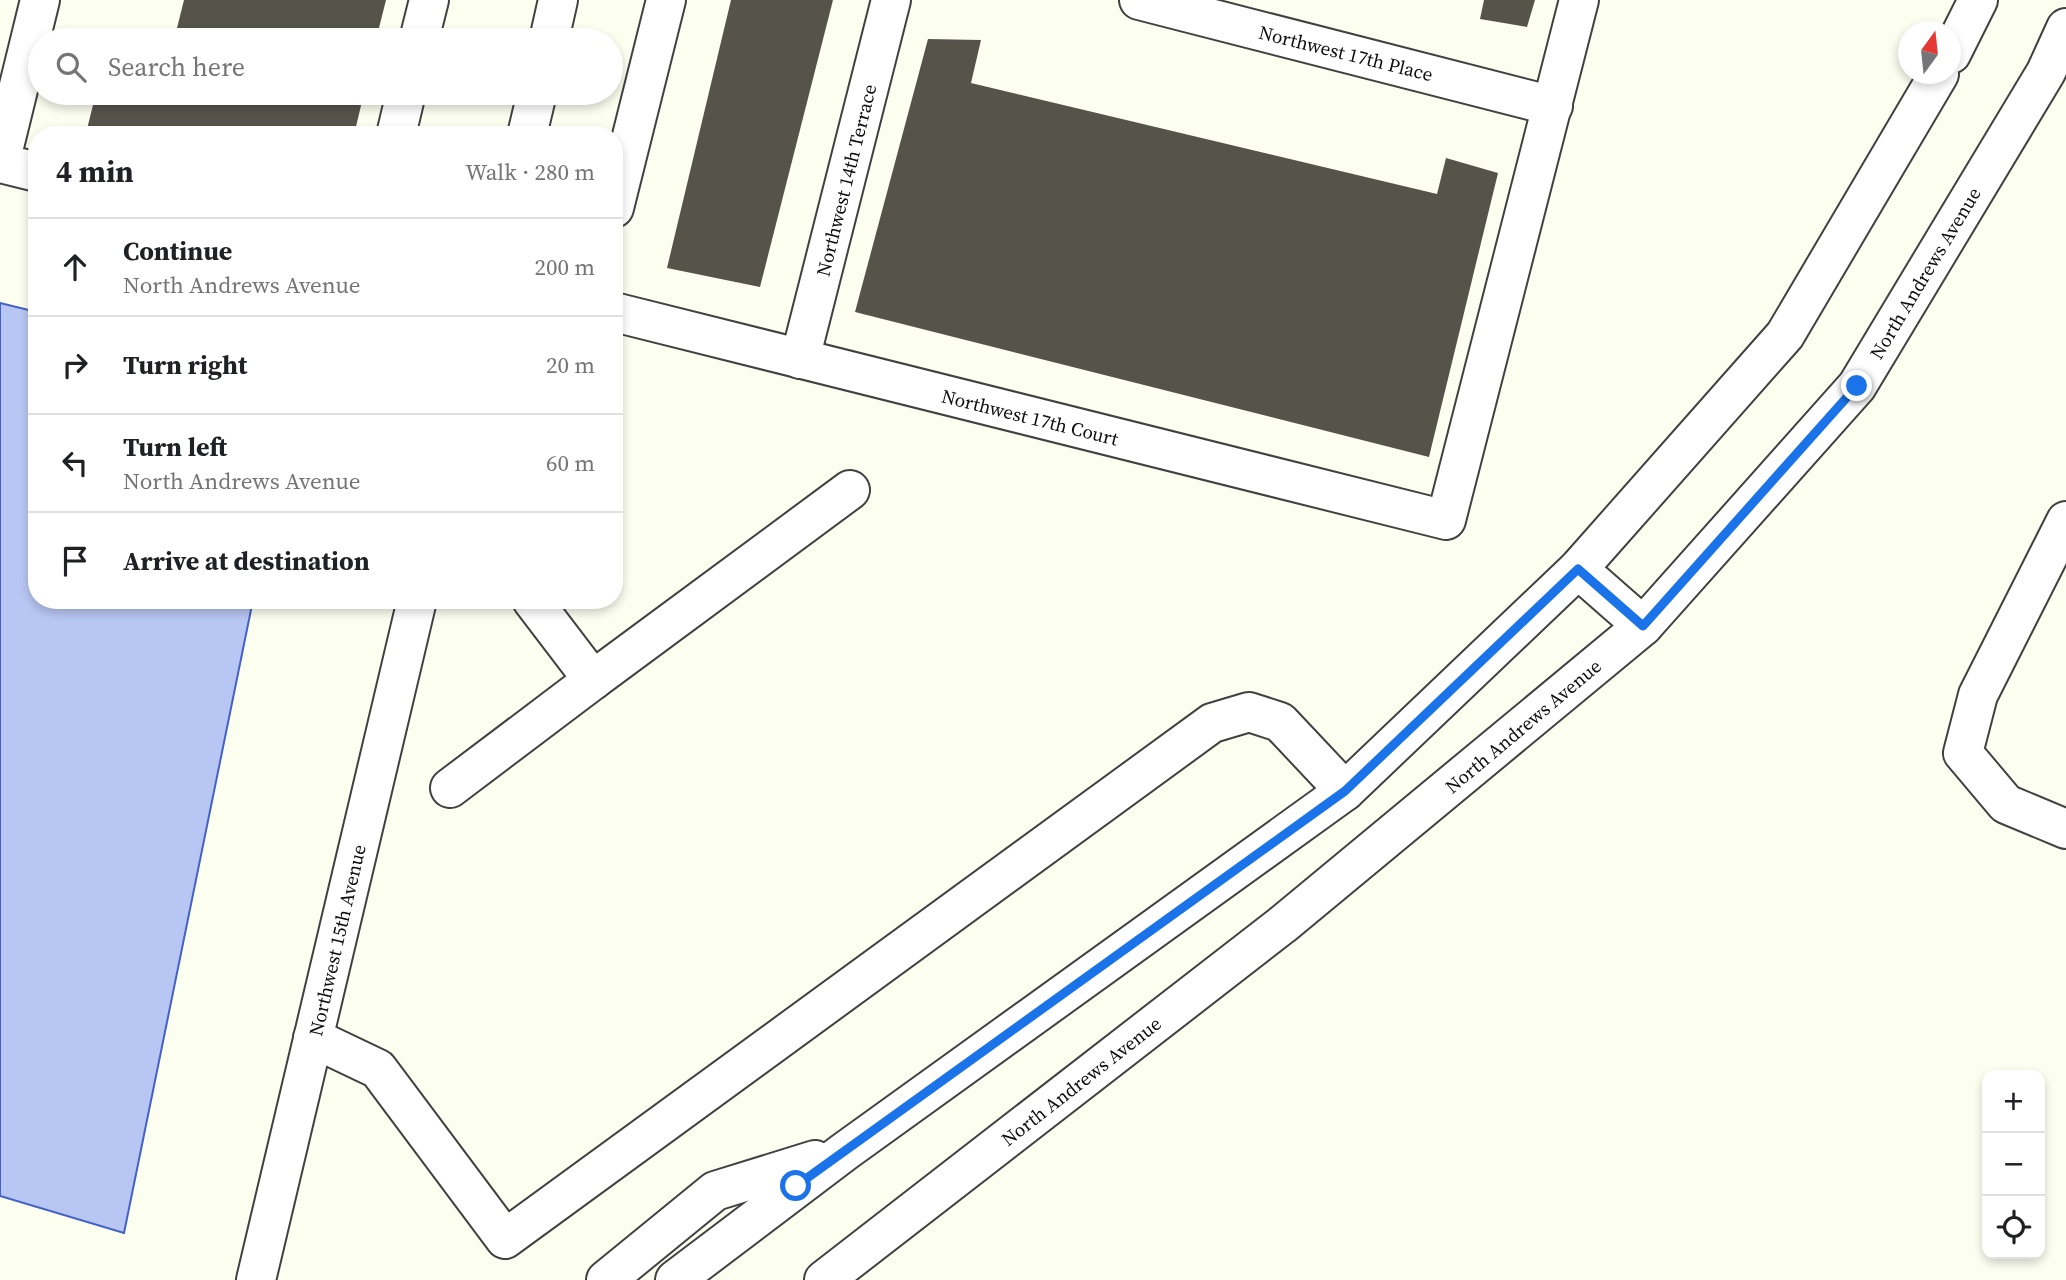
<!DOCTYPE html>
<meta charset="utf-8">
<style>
:root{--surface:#fff;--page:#f6f6f6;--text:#202124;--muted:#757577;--line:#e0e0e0}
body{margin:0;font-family:"Source Serif 4",serif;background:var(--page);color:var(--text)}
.controls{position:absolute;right:21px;bottom:21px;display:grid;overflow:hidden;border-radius:14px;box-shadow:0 4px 10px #0003}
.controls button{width:63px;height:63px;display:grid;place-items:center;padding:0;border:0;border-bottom:2px solid var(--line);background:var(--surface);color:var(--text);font:35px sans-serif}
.compass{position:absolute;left:1898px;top:21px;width:63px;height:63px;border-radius:50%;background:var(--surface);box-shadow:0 4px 10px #0003;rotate:15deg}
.stop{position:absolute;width:21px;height:21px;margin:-16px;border:5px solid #1a73e8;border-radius:50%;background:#fff}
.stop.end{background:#1a73e8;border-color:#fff;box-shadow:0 2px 7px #0008}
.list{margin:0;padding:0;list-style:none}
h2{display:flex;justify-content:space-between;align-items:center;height:91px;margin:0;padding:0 28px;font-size:30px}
h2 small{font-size:23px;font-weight:400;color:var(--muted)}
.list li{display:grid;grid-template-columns:46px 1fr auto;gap:21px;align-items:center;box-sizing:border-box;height:98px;padding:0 28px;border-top:2px solid var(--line)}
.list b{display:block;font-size:26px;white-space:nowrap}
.list p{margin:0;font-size:23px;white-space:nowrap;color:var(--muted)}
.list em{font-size:23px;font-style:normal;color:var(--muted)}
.icon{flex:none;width:38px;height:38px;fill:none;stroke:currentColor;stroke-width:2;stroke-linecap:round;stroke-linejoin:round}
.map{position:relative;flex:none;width:2066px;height:1280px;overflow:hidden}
.search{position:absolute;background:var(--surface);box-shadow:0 4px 10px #0003;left:28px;top:28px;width:595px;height:77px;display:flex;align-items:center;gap:18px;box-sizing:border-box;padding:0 24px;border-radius:38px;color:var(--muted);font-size:26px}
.panel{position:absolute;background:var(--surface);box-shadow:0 4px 10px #0003;left:28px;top:126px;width:595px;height:483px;border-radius:28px}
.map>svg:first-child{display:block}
.water{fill:#b8c6f3;stroke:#4361c6;stroke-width:2}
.building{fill:#56534b}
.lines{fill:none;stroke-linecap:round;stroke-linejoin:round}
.minor-casing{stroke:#414141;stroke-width:42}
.minor{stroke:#fff;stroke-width:38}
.route{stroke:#1a73e8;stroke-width:9}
.labels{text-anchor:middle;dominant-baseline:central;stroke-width:7;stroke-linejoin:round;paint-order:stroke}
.street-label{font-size:19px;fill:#0e0e0e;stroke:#fff}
</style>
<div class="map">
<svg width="2066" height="1280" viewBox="0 0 2066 1280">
<rect width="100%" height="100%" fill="#fcfef0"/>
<!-- water -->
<polygon class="water" points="0,303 37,312 37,600 253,600 124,1233 0,1196"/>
<!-- building -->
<g class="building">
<polygon points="184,0 386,0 376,40 174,40"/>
<polygon points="731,0 833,0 760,287 667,268"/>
<polygon points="1484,0 1535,0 1527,27 1480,19"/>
<polygon points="928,39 981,40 971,83 1437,194 1446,158 1498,173 1429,457 855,312"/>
<polygon points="96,93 364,93 354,135 94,135 86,133"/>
</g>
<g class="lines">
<defs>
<g id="minor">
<polyline points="1139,0 1553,106"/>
<polyline points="419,40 429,0"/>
<polyline points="549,40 558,0"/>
<polyline points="1951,54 1978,0"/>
<polyline points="396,135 406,93"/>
<polyline points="527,135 537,93"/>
<polyline points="37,172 0,163 40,0"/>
<polyline points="614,208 666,0"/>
<polyline points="614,312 1446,520 1579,0"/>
<polyline points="800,359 891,0"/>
<polyline points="2066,521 1978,695 1963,753 2006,804 2066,829"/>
<polyline points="1578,569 1643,626"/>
<polyline points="593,680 850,490"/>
<polyline points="450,788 593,680 532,600"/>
<polyline points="313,1038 378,1069 505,1239 1212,723 1249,712 1280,722 1345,791"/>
<polyline points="256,1280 417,600"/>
<polyline points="606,1280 715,1191 815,1160"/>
<polyline points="675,1280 844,1152 1345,791 1578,569 1785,335 1939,74"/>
<polyline points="824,1280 1282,925 1643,626 1857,386 2046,72 2066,28"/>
</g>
</defs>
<!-- minor casing -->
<use href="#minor" class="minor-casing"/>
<!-- minor -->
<use href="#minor" class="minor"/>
</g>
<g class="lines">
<!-- route -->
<polyline class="route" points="796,1186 1345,791 1578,569 1643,626 1857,386"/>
</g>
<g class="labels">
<!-- street labels -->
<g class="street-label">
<text transform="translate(1346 53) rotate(14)">Northwest 17th Place</text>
<text transform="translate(846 180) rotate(-76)">Northwest 14th Terrace</text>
<text transform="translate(1925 273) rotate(-59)">North Andrews Avenue</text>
<text transform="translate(1030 417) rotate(14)">Northwest 17th Court</text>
<text transform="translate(1523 726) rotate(-40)">North Andrews Avenue</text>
<text transform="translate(337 940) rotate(-77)">Northwest 15th Avenue</text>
<text transform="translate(1081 1081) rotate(-38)">North Andrews Avenue</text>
</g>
</g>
</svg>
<div class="controls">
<button>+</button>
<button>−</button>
<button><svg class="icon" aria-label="locate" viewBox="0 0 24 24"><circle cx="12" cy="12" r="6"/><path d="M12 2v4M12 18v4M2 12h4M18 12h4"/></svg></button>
</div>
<svg class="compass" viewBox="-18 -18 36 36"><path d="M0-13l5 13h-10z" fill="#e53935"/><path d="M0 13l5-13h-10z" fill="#757577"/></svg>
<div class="stop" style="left:796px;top:1186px"></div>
<div class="stop end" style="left:1857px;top:386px"></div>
<div class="search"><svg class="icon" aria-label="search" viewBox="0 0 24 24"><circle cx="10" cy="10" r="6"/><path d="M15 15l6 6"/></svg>Search here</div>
<section class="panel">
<h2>4 min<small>Walk · 280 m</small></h2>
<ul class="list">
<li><svg class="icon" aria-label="ahead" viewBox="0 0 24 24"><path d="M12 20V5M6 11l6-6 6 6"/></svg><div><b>Continue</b><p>North Andrews Avenue</p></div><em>200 m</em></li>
<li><svg class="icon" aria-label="right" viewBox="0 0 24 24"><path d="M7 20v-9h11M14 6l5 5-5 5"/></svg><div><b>Turn right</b></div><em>20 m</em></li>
<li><svg class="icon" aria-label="left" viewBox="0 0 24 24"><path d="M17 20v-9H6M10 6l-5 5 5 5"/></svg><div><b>Turn left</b><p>North Andrews Avenue</p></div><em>60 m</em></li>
<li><svg class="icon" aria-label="arrive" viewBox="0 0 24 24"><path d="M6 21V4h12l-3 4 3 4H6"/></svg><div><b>Arrive at destination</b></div></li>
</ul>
</section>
</div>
